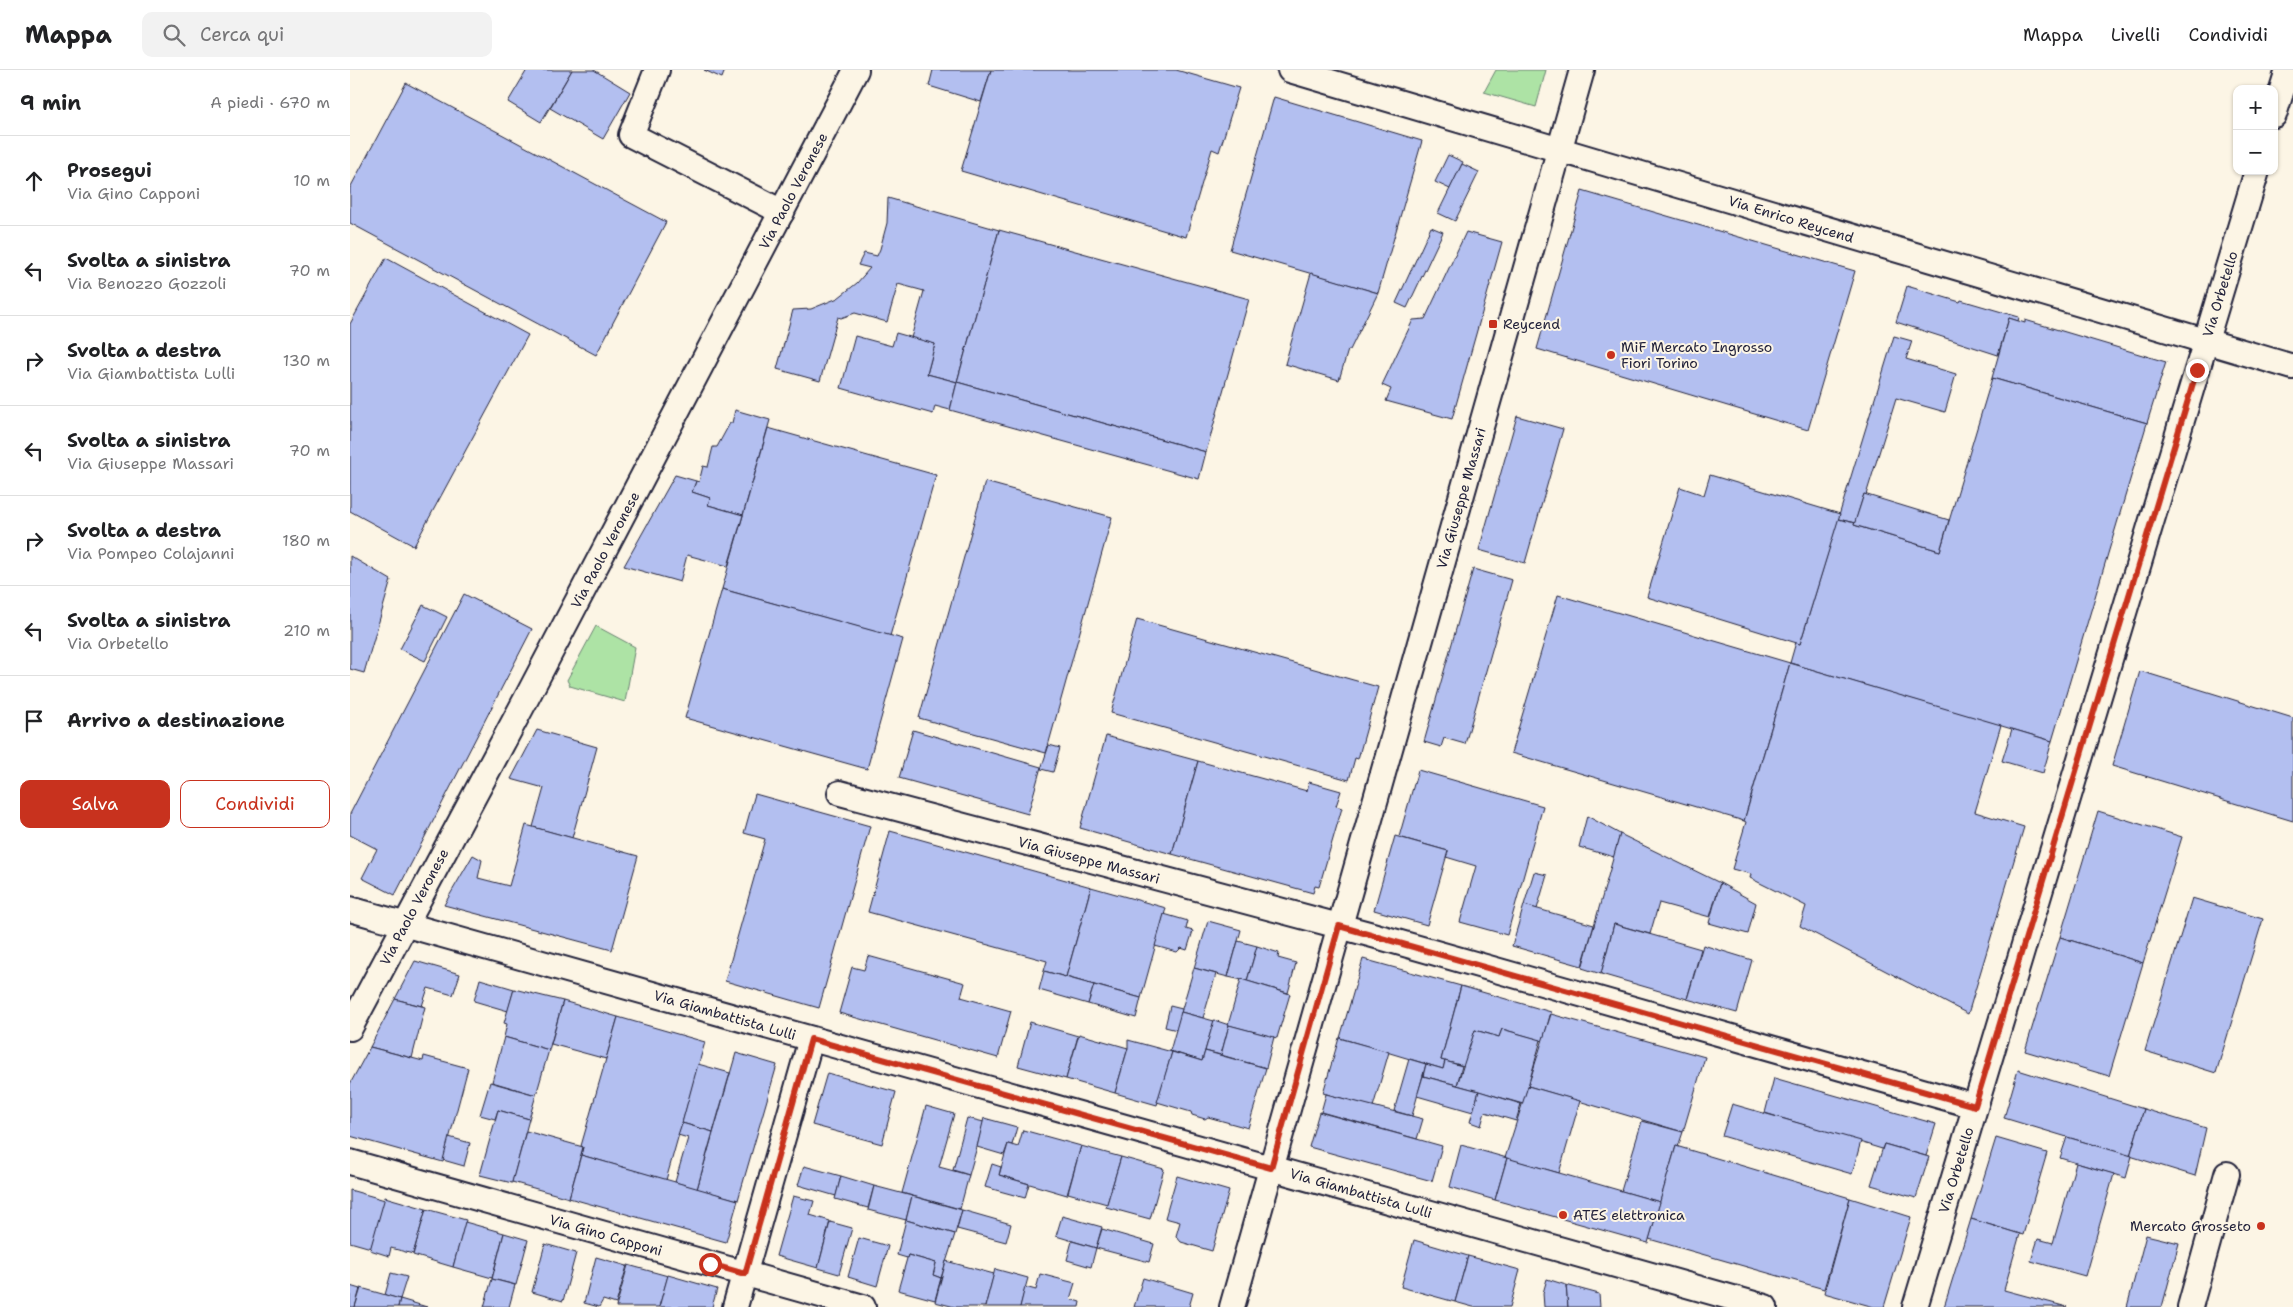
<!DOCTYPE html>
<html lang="it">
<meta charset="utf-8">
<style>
:root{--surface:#fff;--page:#f2f2f2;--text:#202124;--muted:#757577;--line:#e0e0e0;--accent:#c8321e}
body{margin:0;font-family:"Shantell Sans",sans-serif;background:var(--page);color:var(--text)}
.controls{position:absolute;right:15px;top:15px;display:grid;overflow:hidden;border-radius:10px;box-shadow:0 1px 4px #0004}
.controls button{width:45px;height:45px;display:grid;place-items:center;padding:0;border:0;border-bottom:1px solid var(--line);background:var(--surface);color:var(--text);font:25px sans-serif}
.stop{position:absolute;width:15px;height:15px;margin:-11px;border:4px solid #c8321e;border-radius:50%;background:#fff}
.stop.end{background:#c8321e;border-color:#fff;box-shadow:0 1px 5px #0008}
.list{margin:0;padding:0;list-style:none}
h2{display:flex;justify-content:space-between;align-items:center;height:65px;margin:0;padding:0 20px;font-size:21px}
h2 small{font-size:16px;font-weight:400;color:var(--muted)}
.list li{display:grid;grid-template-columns:32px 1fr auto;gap:15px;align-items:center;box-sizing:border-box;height:90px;padding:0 20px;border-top:1px solid var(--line)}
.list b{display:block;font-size:19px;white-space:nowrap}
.list p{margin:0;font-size:16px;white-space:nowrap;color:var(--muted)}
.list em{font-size:16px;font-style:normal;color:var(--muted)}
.actions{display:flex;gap:10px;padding:15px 20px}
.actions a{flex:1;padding:11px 0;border:1px solid var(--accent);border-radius:10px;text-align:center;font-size:18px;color:var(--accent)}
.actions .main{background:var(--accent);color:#fff}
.icon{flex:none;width:28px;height:28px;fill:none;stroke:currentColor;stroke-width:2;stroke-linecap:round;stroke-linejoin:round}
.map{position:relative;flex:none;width:1943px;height:1237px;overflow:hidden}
header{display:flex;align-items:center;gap:30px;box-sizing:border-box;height:70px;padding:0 25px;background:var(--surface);border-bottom:1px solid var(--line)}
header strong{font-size:24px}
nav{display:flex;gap:28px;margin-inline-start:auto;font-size:18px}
.search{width:350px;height:45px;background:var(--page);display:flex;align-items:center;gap:12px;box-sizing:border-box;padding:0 18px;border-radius:10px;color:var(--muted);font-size:19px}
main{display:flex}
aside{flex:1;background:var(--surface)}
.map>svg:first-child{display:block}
.green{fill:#ade3a5;stroke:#688270}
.building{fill:#b3bff0;stroke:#22223b}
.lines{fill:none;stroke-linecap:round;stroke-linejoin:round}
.minor-casing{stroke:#22223b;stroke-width:28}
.minor{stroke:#fcf5e5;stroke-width:24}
.route{stroke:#c8321e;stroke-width:6}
.poi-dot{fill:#c8321e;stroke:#fcf5e5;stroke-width:2}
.labels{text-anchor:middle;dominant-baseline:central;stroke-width:4;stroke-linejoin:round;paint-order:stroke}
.street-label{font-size:14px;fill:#22223b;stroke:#fcf5e5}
.poi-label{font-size:14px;fill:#22223b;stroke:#fcf5e5;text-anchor:start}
</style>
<header>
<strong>Mappa</strong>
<div class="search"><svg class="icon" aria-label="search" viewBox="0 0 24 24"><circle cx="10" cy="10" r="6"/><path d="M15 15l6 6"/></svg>Cerca qui</div>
<nav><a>Mappa</a><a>Livelli</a><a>Condividi</a></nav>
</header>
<main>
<aside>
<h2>9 min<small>A piedi · 670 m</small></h2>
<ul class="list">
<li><svg class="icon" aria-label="ahead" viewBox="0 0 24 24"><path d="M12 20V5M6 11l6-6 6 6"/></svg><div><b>Prosegui</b><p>Via Gino Capponi</p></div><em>10 m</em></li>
<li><svg class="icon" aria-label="left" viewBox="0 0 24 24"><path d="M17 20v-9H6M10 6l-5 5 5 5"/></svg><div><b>Svolta a sinistra</b><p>Via Benozzo Gozzoli</p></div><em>70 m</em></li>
<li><svg class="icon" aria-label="right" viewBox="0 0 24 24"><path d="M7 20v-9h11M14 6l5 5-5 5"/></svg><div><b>Svolta a destra</b><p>Via Giambattista Lulli</p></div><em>130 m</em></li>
<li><svg class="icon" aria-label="left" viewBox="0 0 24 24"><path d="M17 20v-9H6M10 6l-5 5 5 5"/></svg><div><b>Svolta a sinistra</b><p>Via Giuseppe Massari</p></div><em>70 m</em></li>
<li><svg class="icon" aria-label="right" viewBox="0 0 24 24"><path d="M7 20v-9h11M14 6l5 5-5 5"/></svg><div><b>Svolta a destra</b><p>Via Pompeo Colajanni</p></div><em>180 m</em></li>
<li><svg class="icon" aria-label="left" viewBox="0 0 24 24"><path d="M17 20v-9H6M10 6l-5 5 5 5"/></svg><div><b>Svolta a sinistra</b><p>Via Orbetello</p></div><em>210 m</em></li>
<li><svg class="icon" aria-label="arrive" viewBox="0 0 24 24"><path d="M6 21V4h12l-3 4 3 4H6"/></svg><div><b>Arrivo a destinazione</b></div></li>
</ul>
<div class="actions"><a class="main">Salva</a><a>Condividi</a></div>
</aside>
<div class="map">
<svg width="1943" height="1237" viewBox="0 0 1943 1237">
<rect width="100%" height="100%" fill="#fcf5e5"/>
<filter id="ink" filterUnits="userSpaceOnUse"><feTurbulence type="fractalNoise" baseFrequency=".02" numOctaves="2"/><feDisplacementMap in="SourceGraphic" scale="10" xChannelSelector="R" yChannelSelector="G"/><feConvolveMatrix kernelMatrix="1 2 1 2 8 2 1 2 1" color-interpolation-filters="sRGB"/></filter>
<g filter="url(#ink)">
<!-- green -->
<g class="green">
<polygon points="1146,0 1196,0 1186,37 1134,22"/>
<polygon points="246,556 285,577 275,632 220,616 217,610"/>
</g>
<!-- building -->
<g class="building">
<polygon points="177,0 222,0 191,52 158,32"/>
<polygon points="222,0 244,0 280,22 253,69 200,38"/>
<polygon points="354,0 375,0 372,8"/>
<polygon points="583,0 641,0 631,32 579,16"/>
<polygon points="641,0 826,0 889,18 869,82 862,79 836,167 611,101"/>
<polygon points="56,13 316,152 246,285 0,153 0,118"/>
<polygon points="924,27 1072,71 1028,223 880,180"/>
<polygon points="1098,85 1113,92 1100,119 1085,112"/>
<polygon points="1112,94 1129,102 1105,151 1088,143"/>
<polygon points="1232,121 1505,201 1458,360 1187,279"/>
<polygon points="538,128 649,160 607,312 577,304 585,274 561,268 574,221 548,214 537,252 505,243 491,248 488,247 470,311 427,299 443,240 461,239 488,228 507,213 520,198 508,195 514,183 527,186 530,179 537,153"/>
<polygon points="1081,157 1093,162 1057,238 1046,233"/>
<polygon points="649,160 899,229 856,382 607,312"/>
<polygon points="1116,162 1152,172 1102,349 1036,331 1041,319 1032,315 1063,250 1075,249"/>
<polygon points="36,188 178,265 64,476 0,441 0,254"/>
<polygon points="961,203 1028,223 1000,280 998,280 989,310 935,294"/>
<polygon points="1557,216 1610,232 1611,230 1669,247 1668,251 1659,248 1648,285 1546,252"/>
<polygon points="1659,248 1675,253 1675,250 1816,292 1797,353 1642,308"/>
<polygon points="546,263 585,274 577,304 607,312 600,340 585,336 583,344 491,318 505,266 542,276"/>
<polygon points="1544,266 1562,271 1556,289 1606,304 1595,342 1546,328 1516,425 1514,424 1505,453 1488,449"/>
<polygon points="1642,308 1797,353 1702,671 1440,593 1446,572 1450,574 1488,449 1505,453 1504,455 1590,481"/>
<polygon points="607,312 856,382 849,409 600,340"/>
<polygon points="385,340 420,350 393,445 358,435 360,428 342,422 346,411 349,412 353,396 358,397 363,377 367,377 380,353 382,353"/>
<polygon points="1167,346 1213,359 1175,493 1129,480"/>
<polygon points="418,358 586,405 540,566 372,519"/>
<polygon points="325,405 346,411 342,422 360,428 358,435 393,445 378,496 337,485 330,512 274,496"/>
<polygon points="1360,405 1490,444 1450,574 1297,527 1330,417 1354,425"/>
<polygon points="635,412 762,447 696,683 569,648"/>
<polygon points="1514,424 1599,450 1590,481 1504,455"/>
<polygon points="0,486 41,510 14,603 0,599"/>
<polygon points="1123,499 1162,510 1115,674 1094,668 1091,677 1074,672"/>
<polygon points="372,519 553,569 517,699 335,648"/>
<polygon points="114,524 182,559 45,825 12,808 27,779 0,765 0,744"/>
<polygon points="1208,525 1440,593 1394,751 1161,683"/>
<polygon points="73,535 97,547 75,591 50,579"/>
<polygon points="787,549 1028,617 1008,689 1005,688 999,710 761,643"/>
<polygon points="1440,593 1651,655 1625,742 1674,757 1618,944 1450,856 1456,836 1400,808 1401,804 1382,799 1396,752 1394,751"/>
<polygon points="1790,601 1943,648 1943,751 1762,696"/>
<polygon points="1662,659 1702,671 1693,703 1652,691"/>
<polygon points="187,660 247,677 222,768 183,757 194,718 161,709"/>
<polygon points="563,660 691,697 678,744 549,708"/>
<polygon points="756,666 848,691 822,784 730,758"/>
<polygon points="699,675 710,678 703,702 691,699"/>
<polygon points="848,691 957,721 959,712 991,721 986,736 992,738 969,817 965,816 963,823 822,784"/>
<polygon points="1068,700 1193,736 1157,865 1110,852 1126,796 1096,787 1098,781 1049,767"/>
<polygon points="405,724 520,756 469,938 375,911 415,769 394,763"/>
<polygon points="1748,741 1832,767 1793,893 1710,867"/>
<polygon points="1237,746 1270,764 1264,787 1229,777"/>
<polygon points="176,755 288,786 262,880 94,835 123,785 132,790 128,808 159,816"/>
<polygon points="540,761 741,817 716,907 694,901 697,891 518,842"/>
<polygon points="1270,764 1370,813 1360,847 1309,833 1300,864 1264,854 1251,904 1232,898"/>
<polygon points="1045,766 1098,781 1077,855 1024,840"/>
<polygon points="1184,802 1197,805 1187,839 1174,835"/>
<polygon points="1370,813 1406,833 1398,864 1359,853"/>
<polygon points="741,817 816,838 791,928 716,907"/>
<polygon points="1842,828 1913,849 1866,1003 1795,981"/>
<polygon points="1174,835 1244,855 1232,896 1162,876"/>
<polygon points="814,844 838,851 836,859 843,861 837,880 831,878 827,882 805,876"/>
<polygon points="858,851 891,860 878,907 844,898"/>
<polygon points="1264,854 1351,879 1337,929 1251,904"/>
<polygon points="1710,867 1793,893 1759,1006 1675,981"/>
<polygon points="888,871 907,876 897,911 878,907"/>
<polygon points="1353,875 1402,890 1387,943 1337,929"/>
<polygon points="907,876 929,883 928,888 946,893 938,923 897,911"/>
<polygon points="518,886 615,913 611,927 661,941 648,988 489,943 502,897 514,900"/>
<polygon points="1013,889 1111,916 1091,990 1095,991 1093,999 990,968"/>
<polygon points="65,891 110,904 103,925 78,918 72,936 45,929"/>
<polygon points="844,898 866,904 853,948 831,942"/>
<polygon points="694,901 744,915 738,934 689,920"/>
<polygon points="130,909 164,919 158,941 124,931"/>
<polygon points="891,909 940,924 927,968 878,955"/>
<polygon points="744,915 791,928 786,948 738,934"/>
<polygon points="1111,916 1201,942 1193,971 1152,959 1149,967 1125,960 1114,996 1091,990"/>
<polygon points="164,919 213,931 199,980 154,967 157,954 154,953"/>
<polygon points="45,929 75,937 62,988 20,977"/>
<polygon points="213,931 268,947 256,989 201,974"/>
<polygon points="820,936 832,939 827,960 815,957"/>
<polygon points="831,942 864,951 852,991 820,981"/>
<polygon points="1201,944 1355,987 1333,1062 1178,1016"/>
<polygon points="268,947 355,972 316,1110 231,1085 233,1077 231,1076"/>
<polygon points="864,950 879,955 871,985 855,981"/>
<polygon points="680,952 728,966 716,1009 668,996"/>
<polygon points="879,955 924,967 916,998 871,985"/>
<polygon points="1152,959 1191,970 1173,1034 1107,1015 1125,960 1149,967"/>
<polygon points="729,964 778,978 765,1023 716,1009"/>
<polygon points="154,967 199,980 186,1025 142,1012"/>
<polygon points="989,968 1039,982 1023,1037 973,1023"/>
<polygon points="778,970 822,982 807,1035 765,1023 778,978"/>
<polygon points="20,977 73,991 74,986 118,998 93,1092 0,1066 0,1014"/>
<polygon points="855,981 916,998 898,1058 858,1047 855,1049 842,1045 841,1042 807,1032 822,982 852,991"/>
<polygon points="386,983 427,995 388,1130 347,1119"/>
<polygon points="1059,989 1076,994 1062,1046 1044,1041"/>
<polygon points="1095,991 1112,996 1107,1015 1073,1006 1076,994 1093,999"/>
<polygon points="348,994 380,1003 363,1062 332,1053"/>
<polygon points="1668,1000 1794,1039 1780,1086 1654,1048"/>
<polygon points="477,1003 546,1022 532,1074 462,1055"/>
<polygon points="1073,1006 1129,1021 1123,1042 1067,1026"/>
<polygon points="1424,1008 1586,1054 1576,1086 1534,1074 1532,1079 1415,1043"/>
<polygon points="140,1012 186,1025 179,1049 148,1040 145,1049 130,1045"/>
<polygon points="1178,1016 1230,1031 1209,1103 1155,1088"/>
<polygon points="1129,1021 1171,1034 1166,1051 1135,1042 1131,1056 1120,1052"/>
<polygon points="976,1024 1073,1049 1067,1069 971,1042"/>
<polygon points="1382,1034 1511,1071 1502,1104 1372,1066"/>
<polygon points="576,1036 604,1044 589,1097 619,1105 610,1139 552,1123"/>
<polygon points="1794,1039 1856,1058 1845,1106 1780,1086"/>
<polygon points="148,1040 179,1049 162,1113 130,1105"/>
<polygon points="969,1042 1092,1076 1082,1111 959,1077"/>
<polygon points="617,1048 634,1052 619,1105 603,1100"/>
<polygon points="634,1048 667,1057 662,1075 658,1074 654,1085 627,1077"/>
<polygon points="1292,1051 1333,1062 1328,1077 1326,1076 1310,1132 1271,1121"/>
<polygon points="332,1053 363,1062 347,1119 325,1112 338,1068 328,1065"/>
<polygon points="673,1060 731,1076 717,1125 649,1105 658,1074 668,1077"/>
<polygon points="176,1061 233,1077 219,1128 162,1112"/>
<polygon points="99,1067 120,1073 114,1096 93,1090"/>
<polygon points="1717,1067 1782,1086 1776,1108 1710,1088"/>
<polygon points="1646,1068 1697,1083 1673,1165 1621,1149"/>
<polygon points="1534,1074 1579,1087 1566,1128 1521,1115"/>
<polygon points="1111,1075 1157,1088 1145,1130 1100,1117"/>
<polygon points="731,1076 771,1087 757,1134 718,1123"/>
<polygon points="1326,1076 1500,1128 1474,1219 1299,1169"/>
<polygon points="231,1085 388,1130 376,1172 219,1128"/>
<polygon points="771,1087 814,1099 800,1149 756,1137"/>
<polygon points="1157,1088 1310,1132 1298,1173 1145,1130"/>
<polygon points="1726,1093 1764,1104 1735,1206 1681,1191 1688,1169 1703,1173"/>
<polygon points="642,1094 651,1097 649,1105 679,1114 675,1128 635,1117"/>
<polygon points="454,1096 491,1106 486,1126 448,1115"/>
<polygon points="491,1106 524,1116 518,1138 485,1129"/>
<polygon points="827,1106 879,1121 862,1181 831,1172 826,1166 830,1152 815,1148"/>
<polygon points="524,1116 562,1126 556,1150 518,1140"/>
<polygon points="0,1120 35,1130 21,1178 0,1172"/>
<polygon points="443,1126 464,1131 460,1145 480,1151 468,1198 426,1186"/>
<polygon points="562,1126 612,1140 605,1164 556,1150"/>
<polygon points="35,1127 76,1139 63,1184 41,1178 39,1186 20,1180"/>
<polygon points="1500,1128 1561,1147 1534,1237 1524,1237 1474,1223"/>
<polygon points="76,1139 116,1150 103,1197 63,1185"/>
<polygon points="612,1140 661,1154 656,1172 607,1159"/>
<polygon points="712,1146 752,1157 746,1178 706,1166"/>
<polygon points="1621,1149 1670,1164 1654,1220 1717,1237 1594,1237"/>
<polygon points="556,1150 605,1164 591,1208 583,1205 586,1193 558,1185 557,1188 547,1185"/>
<polygon points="115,1152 154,1163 142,1208 103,1197"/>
<polygon points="480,1152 502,1158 489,1204 468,1198"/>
<polygon points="752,1159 804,1174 799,1192 746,1178"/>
<polygon points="154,1163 178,1170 166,1215 142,1209"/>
<polygon points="1796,1165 1829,1173 1812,1237 1777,1237"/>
<polygon points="509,1168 538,1176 527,1216 498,1207"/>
<polygon points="1064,1170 1118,1186 1105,1232 1051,1217"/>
<polygon points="722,1171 746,1178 741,1197 717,1190"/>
<polygon points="195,1174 226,1183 213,1231 182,1222"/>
<polygon points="558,1185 586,1193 583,1205 591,1208 585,1230 548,1220"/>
<polygon points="1118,1186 1170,1200 1160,1237 1123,1237 1105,1232"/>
<polygon points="246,1187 277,1196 266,1234 253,1230 249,1237 234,1233"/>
<polygon points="596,1191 644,1204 635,1237 605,1237 585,1232"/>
<polygon points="278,1195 318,1206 309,1237 266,1237"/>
<polygon points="645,1199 678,1208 670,1237 635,1237"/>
<polygon points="41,1203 57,1207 50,1229 35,1225"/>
<polygon points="690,1204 725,1213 720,1229 730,1232 729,1237 670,1237 675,1217 686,1220"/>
<polygon points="318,1205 367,1219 362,1237 309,1237"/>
<polygon points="793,1208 843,1223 839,1237 784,1237"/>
<polygon points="142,1209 165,1215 159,1237 134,1237"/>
<polygon points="1197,1209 1216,1215 1218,1237 1194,1237 1193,1223"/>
<polygon points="1216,1215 1249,1224 1250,1237 1218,1237"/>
<polygon points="0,1216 10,1219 5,1237 0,1237"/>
<polygon points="11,1218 50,1229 48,1237 5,1237"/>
<polygon points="50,1229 77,1237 48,1237"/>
</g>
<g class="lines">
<defs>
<g id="minor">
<polyline points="307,0 281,65 432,142"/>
<polyline points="940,0 1943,297"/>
<polyline points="1924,45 1938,0"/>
<polyline points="490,723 1019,864 1625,1036"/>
<polyline points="0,839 1415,1237"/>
<polyline points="0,958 175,631 506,0"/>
<polyline points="0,1092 513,1237"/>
<polyline points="385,1237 461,969"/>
<polyline points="882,1237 1232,0"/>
<polyline points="1565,1237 1907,101"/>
<polyline points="1840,1237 1877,1104"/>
</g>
</defs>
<!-- minor casing -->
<use href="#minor" class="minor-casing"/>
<!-- minor -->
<use href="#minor" class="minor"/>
</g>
</g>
<g class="lines" filter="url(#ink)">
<!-- route -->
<polyline class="route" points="360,1194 395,1204 461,969 921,1098 989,856 1625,1036 1847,300"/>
</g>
<!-- markers -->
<g class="poi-dot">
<rect x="1138" y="249" width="10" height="10" rx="2.5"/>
<circle cx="1261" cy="285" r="5"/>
<circle cx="1213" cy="1145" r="5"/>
<circle cx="1911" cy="1156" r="5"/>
</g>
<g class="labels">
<!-- street labels -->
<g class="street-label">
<text transform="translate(443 121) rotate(-62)">Via Paolo Veronese</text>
<text transform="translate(1441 149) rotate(17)">Via Enrico Reycend</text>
<text transform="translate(1870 224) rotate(-73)">Via Orbetello</text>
<text transform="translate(1111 428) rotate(-74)">Via Giuseppe Massari</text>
<text transform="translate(255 480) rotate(-62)">Via Paolo Veronese</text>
<text transform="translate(739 790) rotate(15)">Via Giuseppe Massari</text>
<text transform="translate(64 837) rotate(-62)">Via Paolo Veronese</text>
<text transform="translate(375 945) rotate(16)">Via Giambattista Lulli</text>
<text transform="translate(1606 1100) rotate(-73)">Via Orbetello</text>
<text transform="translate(1011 1123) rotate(16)">Via Giambattista Lulli</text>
<text transform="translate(256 1165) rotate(16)">Via Gino Capponi</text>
</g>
<!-- poi labels -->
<g class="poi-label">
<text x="1153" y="254">Reycend</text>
<text x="1271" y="277">MiF Mercato Ingrosso<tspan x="1271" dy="16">Fiori Torino</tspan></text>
<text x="1223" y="1145">ATES elettronica</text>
<text x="1901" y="1156" text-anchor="end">Mercato Grosseto</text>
</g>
</g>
</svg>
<div class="controls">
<button>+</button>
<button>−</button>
</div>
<div class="stop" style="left:360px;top:1194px"></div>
<div class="stop end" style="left:1847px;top:300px"></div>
</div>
</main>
